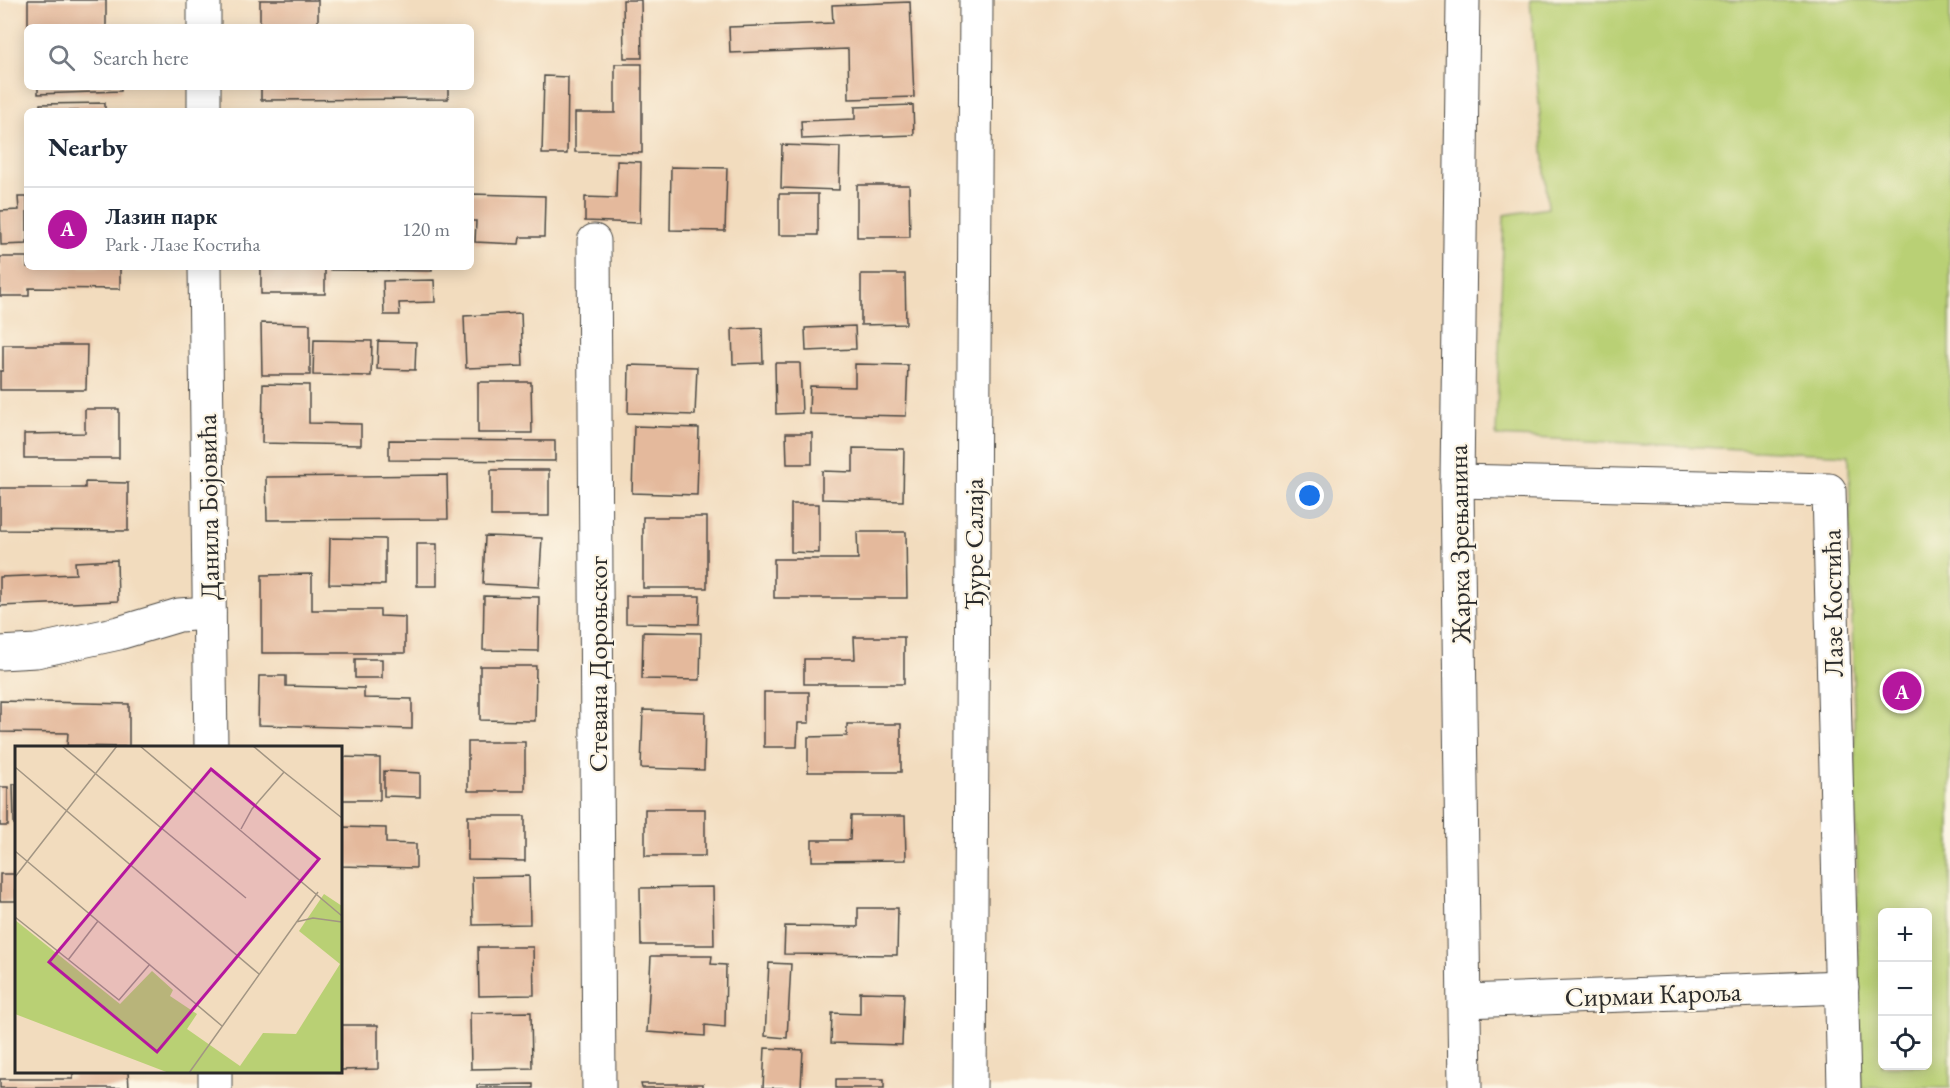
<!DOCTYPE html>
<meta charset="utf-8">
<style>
:root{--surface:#fff;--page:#f2f2f3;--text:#1f2937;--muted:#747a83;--line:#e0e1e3;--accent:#b5179e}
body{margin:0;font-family:"EB Garamond",serif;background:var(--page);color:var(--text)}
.controls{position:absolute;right:18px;bottom:18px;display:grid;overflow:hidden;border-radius:9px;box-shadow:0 3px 15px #0003}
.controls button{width:54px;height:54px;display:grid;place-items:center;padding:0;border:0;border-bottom:2px solid var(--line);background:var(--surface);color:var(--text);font:30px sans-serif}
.you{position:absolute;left:1310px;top:496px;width:21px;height:21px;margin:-15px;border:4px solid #fff;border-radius:50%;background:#1a73e8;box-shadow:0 0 0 9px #1a73e833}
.badge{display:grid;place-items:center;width:39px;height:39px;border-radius:50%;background:var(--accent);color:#fff;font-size:20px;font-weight:700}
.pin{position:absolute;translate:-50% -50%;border:3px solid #fff;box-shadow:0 2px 6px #0006}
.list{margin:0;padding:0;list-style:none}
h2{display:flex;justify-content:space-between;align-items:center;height:78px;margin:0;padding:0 24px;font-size:26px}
h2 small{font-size:20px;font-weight:400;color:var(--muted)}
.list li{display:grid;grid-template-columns:39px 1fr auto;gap:18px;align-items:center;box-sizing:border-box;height:84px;padding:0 24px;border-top:2px solid var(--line)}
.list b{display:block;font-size:22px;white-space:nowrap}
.list p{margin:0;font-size:20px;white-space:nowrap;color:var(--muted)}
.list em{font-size:20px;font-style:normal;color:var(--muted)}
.icon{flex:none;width:33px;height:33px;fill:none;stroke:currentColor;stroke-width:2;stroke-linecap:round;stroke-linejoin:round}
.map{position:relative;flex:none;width:1950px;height:1088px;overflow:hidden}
.search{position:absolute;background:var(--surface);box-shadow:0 3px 15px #0003;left:24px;top:24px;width:450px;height:66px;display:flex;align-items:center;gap:15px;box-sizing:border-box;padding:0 21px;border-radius:9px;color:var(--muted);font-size:22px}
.panel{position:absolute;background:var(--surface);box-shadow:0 3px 15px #0003;left:24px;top:108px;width:450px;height:162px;border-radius:9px}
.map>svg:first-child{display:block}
.green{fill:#b9d074;stroke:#727e50;stroke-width:1.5;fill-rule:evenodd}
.building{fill:#e4b99c}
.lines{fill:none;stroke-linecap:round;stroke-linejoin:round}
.minor-casing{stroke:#494641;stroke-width:35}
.primary-casing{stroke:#494641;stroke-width:35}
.minor{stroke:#fff;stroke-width:33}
.primary{stroke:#fff;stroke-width:33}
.labels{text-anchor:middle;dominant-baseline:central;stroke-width:4.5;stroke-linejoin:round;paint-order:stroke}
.street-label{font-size:27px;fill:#2b2b2b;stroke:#fcf5e5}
.inset-road{fill:none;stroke:#a29583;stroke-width:1.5}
.view{fill:#b5179e;fill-opacity:0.15;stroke:#b5179e;stroke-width:3}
.inset-edge{fill:none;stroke:#2b2b2b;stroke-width:3}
</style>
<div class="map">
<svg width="1950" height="1088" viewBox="0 0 1950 1088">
<rect width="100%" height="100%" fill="#fcf5e5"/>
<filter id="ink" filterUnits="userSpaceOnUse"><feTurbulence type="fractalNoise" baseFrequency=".0167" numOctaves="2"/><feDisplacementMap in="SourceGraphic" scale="12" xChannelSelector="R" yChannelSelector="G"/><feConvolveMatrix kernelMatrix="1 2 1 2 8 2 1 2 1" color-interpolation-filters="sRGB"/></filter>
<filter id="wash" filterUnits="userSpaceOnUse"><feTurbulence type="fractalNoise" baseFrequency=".008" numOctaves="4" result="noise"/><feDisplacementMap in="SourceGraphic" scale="24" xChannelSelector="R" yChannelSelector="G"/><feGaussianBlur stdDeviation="1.35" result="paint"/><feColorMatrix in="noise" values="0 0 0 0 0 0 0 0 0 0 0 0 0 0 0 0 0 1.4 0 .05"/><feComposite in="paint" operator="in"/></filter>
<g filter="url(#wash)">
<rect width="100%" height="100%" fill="#f2dcbe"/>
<!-- green -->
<path class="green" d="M1530,0H1950V1088H1861L1849,455L1496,436L1504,215L1548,208ZM1928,912V1066H1882V912Z"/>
<g id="blocks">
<!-- building -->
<g class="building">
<rect x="28" y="0" width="78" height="27"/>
<rect x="260" y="0" width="58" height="27"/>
<polygon points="623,0 641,0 642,58 624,58"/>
<polygon points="910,2 914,97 849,99 848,49 730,53 729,27 833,23 832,5"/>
<polygon points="615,64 642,64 642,153 575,152 575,113 615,113"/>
<polygon points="544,76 568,77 567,154 542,154"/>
<polygon points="38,87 121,87 121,91 38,94"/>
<polygon points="261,87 448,87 448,99 261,100"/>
<polygon points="105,103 105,111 40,111 40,104"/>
<polygon points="913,105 914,135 802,139 801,121 855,119 855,107"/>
<polygon points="782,145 840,147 839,190 781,188"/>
<polygon points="617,161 641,162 640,223 585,221 585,197 616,198"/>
<polygon points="671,167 727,168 725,231 670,230"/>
<polygon points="857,185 909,185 910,237 857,237"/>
<polygon points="471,194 545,196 544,237 520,237 519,244 475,242 476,221 471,221"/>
<rect x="779" y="194" width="39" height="41"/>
<polygon points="18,197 27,197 27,244 1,245 0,211 19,210"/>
<polygon points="0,257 27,257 27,267 120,267 120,289 29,288 29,296 0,296"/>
<rect x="261" y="267" width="64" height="27"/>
<polygon points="331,267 432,267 432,271 331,270"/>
<polygon points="861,274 905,274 906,324 861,325"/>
<polygon points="434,280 435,302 399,303 400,315 384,315 383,281"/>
<polygon points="521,313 523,366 466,368 464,316"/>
<polygon points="261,323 310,324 310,375 262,375"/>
<polygon points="855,326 856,349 806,351 805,328"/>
<polygon points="762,328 763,363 733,364 732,329"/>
<polygon points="314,340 372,341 371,376 313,375"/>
<polygon points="378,341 416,342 415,370 377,369"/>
<polygon points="3,345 87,345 86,390 0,390 0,371 3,371"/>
<polygon points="775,363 800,363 802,413 776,414"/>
<polygon points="855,364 908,365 906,416 809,414 810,386 855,387"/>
<polygon points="629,365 697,367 695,415 628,413"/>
<polygon points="478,382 531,382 532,433 478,433"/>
<polygon points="263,384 309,385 309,423 361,424 361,445 262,443"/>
<polygon points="85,409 119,409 119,458 24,458 24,434 85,433"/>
<polygon points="634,426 699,428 697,495 632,493"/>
<polygon points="786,433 812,433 812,464 787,464"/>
<polygon points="389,440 555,441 555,461 389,460"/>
<polygon points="853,448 904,449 903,501 822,499 822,471 853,472"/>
<rect x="491" y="470" width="58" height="46"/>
<polygon points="447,475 448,519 267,520 266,477"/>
<polygon points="85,482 128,483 128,531 0,530 0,488 85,488"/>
<polygon points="791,504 819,504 819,553 791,552"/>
<rect x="643" y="517" width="64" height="71"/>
<polygon points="857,532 906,532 907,598 774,598 774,559 858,559"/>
<polygon points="485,536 542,538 539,587 483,584"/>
<polygon points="330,538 385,539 385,585 329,584"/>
<rect x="417" y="544" width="20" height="42"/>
<polygon points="117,560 118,601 0,606 0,577 76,574 75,562"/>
<polygon points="312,574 312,610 380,610 380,616 405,617 405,653 262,653 262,575"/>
<polygon points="484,596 539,597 538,651 483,650"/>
<polygon points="626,596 700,596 699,624 626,623"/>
<polygon points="643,632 701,633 700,680 642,679"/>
<polygon points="854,637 904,637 904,684 804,684 804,659 855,659"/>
<rect x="355" y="659" width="27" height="19"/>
<polygon points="480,666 536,666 535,721 480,720"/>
<polygon points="259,676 286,676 286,686 364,688 364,698 412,699 412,729 258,725"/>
<polygon points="764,692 809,692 809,723 798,723 797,747 764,747"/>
<polygon points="0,701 129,704 129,747 67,746 68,733 0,732"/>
<polygon points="643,710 705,712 704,770 641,768"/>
<polygon points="847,724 901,724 901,772 808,772 808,737 847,736"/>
<rect x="468" y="742" width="57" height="49"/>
<polygon points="340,757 380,758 380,800 340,800"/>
<polygon points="384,771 420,773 420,797 384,796"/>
<polygon points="13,784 16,784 16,824 14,824"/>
<rect x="0" y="787" width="8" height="39"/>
<rect x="645" y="809" width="60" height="47"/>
<polygon points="468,816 525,816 525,861 468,860"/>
<polygon points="851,816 905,816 906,860 812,861 812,840 850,840"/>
<polygon points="340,827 386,828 386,843 416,844 416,868 340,866"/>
<rect x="0" y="874" width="16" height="27"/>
<polygon points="529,876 530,924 473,925 472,877"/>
<polygon points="713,887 714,945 641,945 640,888"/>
<polygon points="858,908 898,908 897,955 784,954 785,926 858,927"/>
<polygon points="478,947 533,947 534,995 479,996"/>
<polygon points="651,956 712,956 711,964 726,965 725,1027 705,1025 705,1036 647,1032"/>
<polygon points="769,963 791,964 787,1038 765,1036"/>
<polygon points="860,992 904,993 902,1045 831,1043 832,1013 860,1014"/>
<polygon points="531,1012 532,1068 471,1069 470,1013"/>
<polygon points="340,1025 378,1025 378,1069 340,1070"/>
<polygon points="765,1048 803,1050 801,1088 763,1088"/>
<polygon points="73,1072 128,1072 129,1088 0,1088 0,1079 73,1079"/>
<rect x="836" y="1079" width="48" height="9"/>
<polygon points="533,1084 533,1088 477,1088 477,1085"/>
<polygon points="641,1084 703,1084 703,1088 642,1088"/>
</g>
</g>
</g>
<g filter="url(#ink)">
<use href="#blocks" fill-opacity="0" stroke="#494641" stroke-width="1.5"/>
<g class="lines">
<defs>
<g id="minor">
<polyline points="1463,0 1457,481 1465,1088"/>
<polyline points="594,241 599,1088"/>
<polyline points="1457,481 1829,490 1844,1088"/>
<polyline points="0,653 36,651 119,633 179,615 209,613"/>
<polyline points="1465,1001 1842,987"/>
<polyline points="970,1088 976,0"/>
</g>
<g id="primary">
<polyline points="204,0 204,27"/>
<polyline points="204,87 204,111"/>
<polyline points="205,267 211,748"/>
<polyline points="215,1072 215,1088"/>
</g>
</defs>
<!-- minor casing -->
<use href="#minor" class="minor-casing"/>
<!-- primary casing -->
<use href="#primary" class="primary-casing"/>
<!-- minor -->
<use href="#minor" class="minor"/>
<!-- primary -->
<use href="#primary" class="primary"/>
</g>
</g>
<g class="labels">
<!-- street labels -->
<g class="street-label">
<text transform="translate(208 507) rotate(-91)">Данила Бојовића</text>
<text transform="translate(973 544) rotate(-90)">Ђуре Салаја</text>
<text transform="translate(1459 544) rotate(-91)">Жарка Зрењанина</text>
<text transform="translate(1832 603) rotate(-91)">Лазе Костића</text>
<text transform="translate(597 664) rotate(-90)">Стевана Дороњског</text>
<text transform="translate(1653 994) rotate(-2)">Сирмаи Кароља</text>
</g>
</g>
<!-- overview -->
<g transform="translate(15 746)">
<rect width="327" height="327" fill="#f2dcbe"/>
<path d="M309,148L327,160V327H154L0,268V174L105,258L137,225L158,244L155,250L182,268L172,283L225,320L248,287L281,288L325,218L284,185Z" fill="#b9d074"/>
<path class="inset-road" d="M47,0L231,152M125,0L327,170M238,0L269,26M0,21L244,228M226,83L237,63L269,26L327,72M0,105L207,280M0,131L102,0M0,171L104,254L135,218M281,176L298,172L327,176M53,214L83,175M174,327L303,146"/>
<path class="view" d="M196,23L304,113L142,306L34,216Z"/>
<rect width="327" height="327" class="inset-edge"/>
</g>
</svg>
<div class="controls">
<button>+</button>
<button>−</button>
<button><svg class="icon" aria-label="locate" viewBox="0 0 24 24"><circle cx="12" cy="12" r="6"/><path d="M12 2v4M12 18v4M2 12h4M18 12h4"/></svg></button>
</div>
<div class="you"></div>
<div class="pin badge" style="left:1902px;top:691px">A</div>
<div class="search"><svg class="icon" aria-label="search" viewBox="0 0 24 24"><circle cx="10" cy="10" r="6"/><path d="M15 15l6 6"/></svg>Search here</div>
<section class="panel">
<h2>Nearby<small></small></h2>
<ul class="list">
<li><span class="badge">A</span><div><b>Лазин парк</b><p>Park · Лазе Костића</p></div><em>120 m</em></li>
</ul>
</section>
</div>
